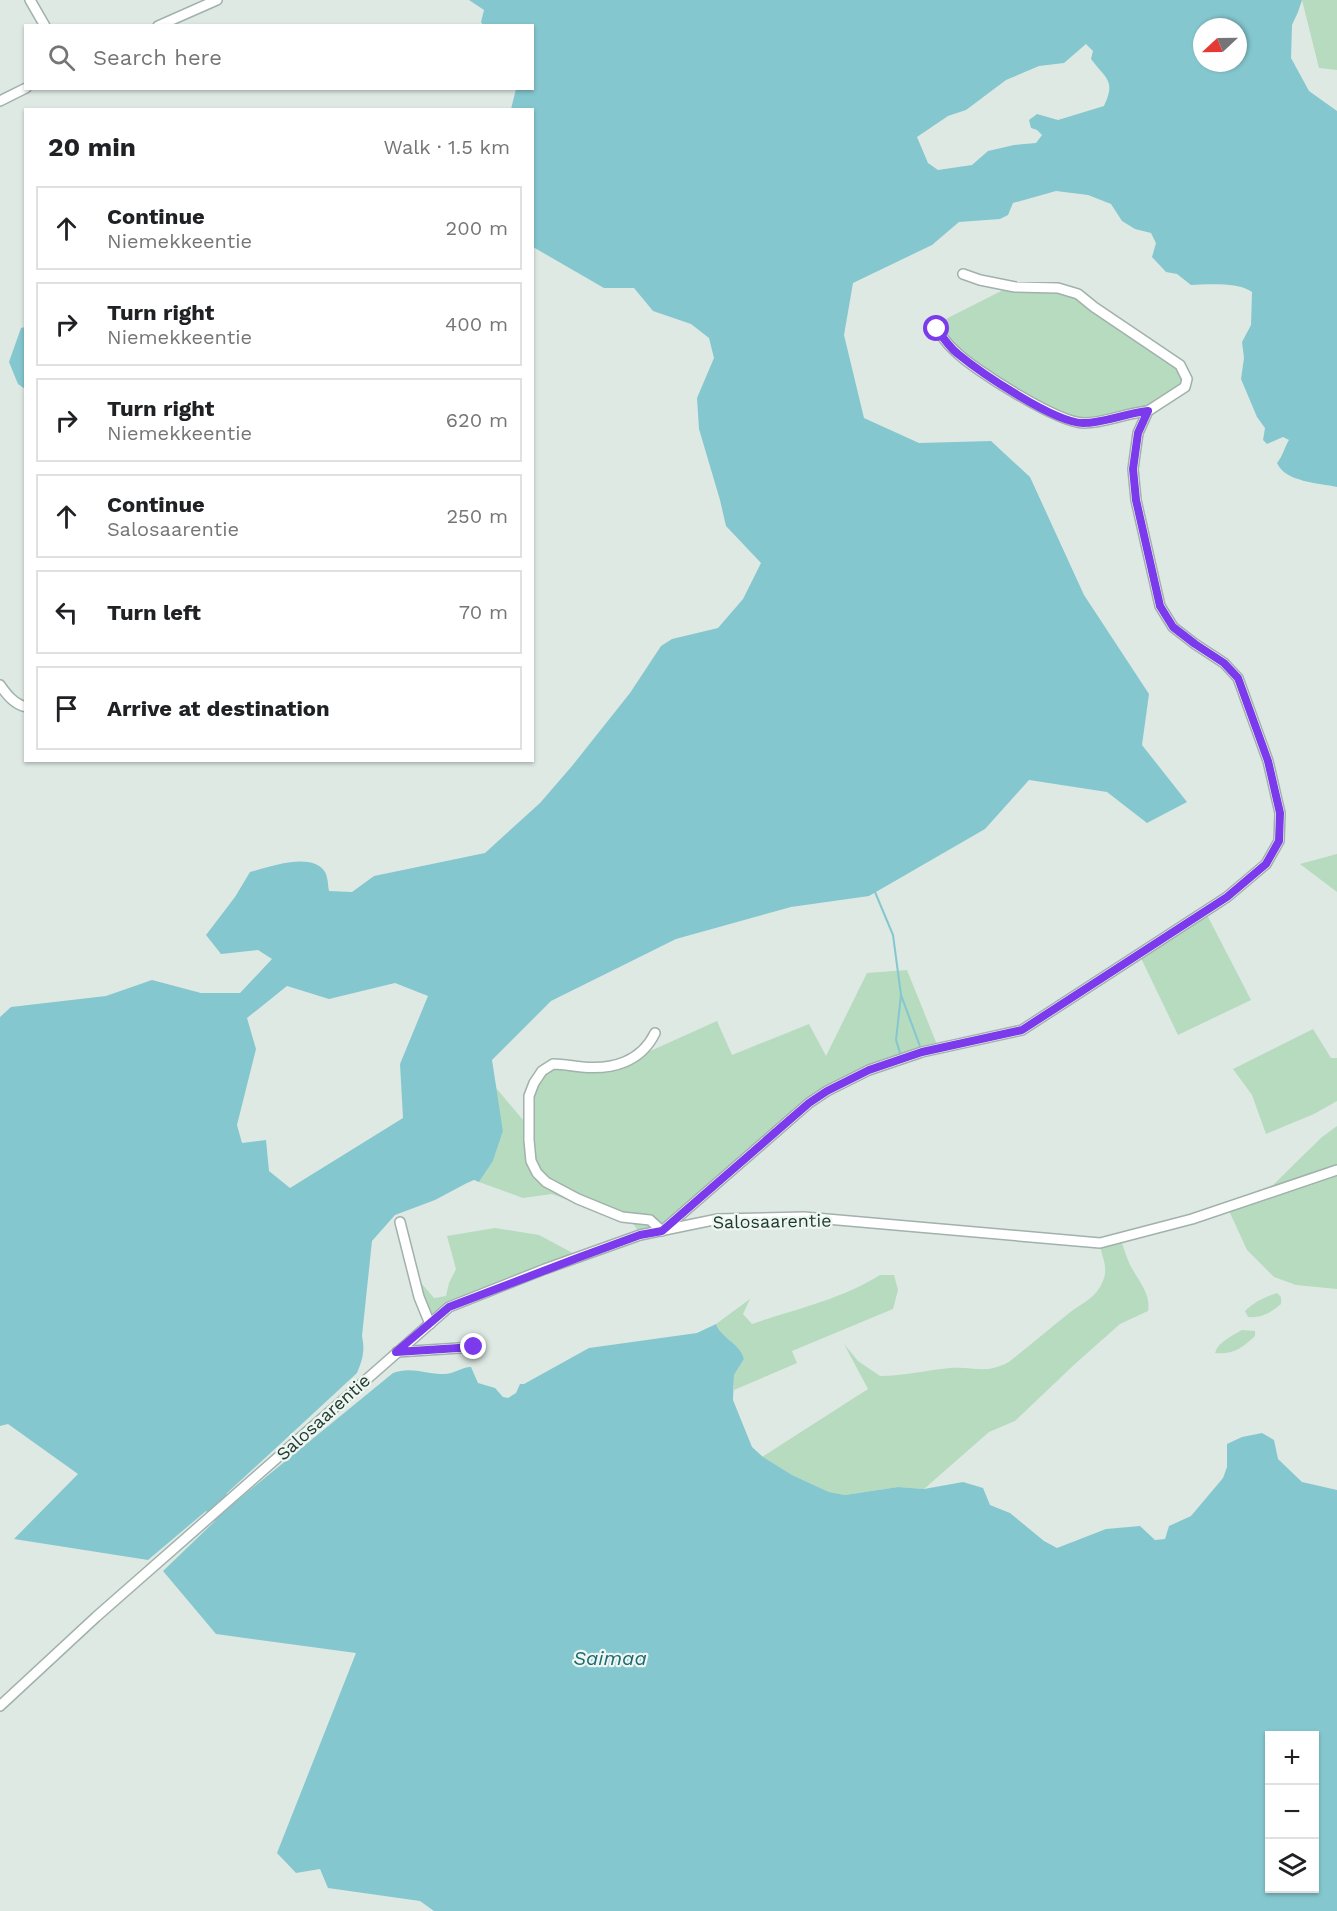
<!DOCTYPE html>
<meta charset="utf-8">
<style>
:root{--surface:#fff;--page:#f6f6f6;--text:#202124;--muted:#757577;--line:#e0e0e0}
body{margin:0;font-family:"Work Sans",sans-serif;background:var(--page);color:var(--text)}
.controls{position:absolute;right:18px;bottom:18px;display:grid;overflow:hidden;border-radius:0px;box-shadow:0 2px 4px #0004}
.controls button{width:54px;height:54px;display:grid;place-items:center;padding:0;border:0;border-bottom:2px solid var(--line);background:var(--surface);color:var(--text);font:30px sans-serif}
.compass{position:absolute;left:1193px;top:18px;width:54px;height:54px;border-radius:50%;background:var(--surface);box-shadow:0 2px 4px #0004;rotate:248deg}
.stop{position:absolute;width:18px;height:18px;margin:-14px;border:4px solid #7c3aed;border-radius:50%;background:#fff}
.stop.end{background:#7c3aed;border-color:#fff;box-shadow:0 2px 6px #0008}
.list{margin:0;padding:0;list-style:none}
h2{display:flex;justify-content:space-between;align-items:center;height:78px;margin:0;padding:0 24px;font-size:26px}
h2 small{font-size:20px;font-weight:400;color:var(--muted)}
.list li{display:grid;grid-template-columns:39px 1fr auto;gap:18px;align-items:center;box-sizing:border-box;height:84px;margin:0 12px 12px;padding:0 12px;border:2px solid var(--line);border-radius:0px}
.list b{display:block;font-size:22px;white-space:nowrap}
.list p{margin:0;font-size:20px;white-space:nowrap;color:var(--muted)}
.list em{font-size:20px;font-style:normal;color:var(--muted)}
.icon{flex:none;width:33px;height:33px;fill:none;stroke:currentColor;stroke-width:2;stroke-linecap:round;stroke-linejoin:round}
.map{position:relative;flex:none;width:1337px;height:1911px;overflow:hidden}
.search{position:absolute;background:var(--surface);box-shadow:0 2px 4px #0004;left:24px;top:24px;width:510px;height:66px;display:flex;align-items:center;gap:15px;box-sizing:border-box;padding:0 21px;border-radius:0px;color:var(--muted);font-size:22px}
.panel{position:absolute;background:var(--surface);box-shadow:0 2px 4px #0004;left:24px;top:108px;width:510px;height:654px;border-radius:0px}
.map>svg:first-child{display:block}
.green{fill:#b6dbbe}
.water{fill:#85c7cf;fill-rule:evenodd}
.lines{fill:none;stroke-linecap:round;stroke-linejoin:round}
.stream{stroke:#85c7cf;stroke-width:2}
.minor-casing{stroke:#a1b1ab;stroke-width:12}
.minor{stroke:#fff;stroke-width:9}
.route{stroke:#7c3aed;stroke-width:8}
.labels{text-anchor:middle;dominant-baseline:central;stroke-width:4.5;stroke-linejoin:round;paint-order:stroke}
.street-label{font-size:18px;fill:#1f3931;stroke:#eef6f2}
.water-label{font-size:20px;font-style:italic;fill:#1b6973;stroke:#eef6f2}
</style>
<div class="map">
<svg width="1337" height="1911" viewBox="0 0 1337 1911">
<rect width="100%" height="100%" fill="#dee9e4"/>
<!-- green -->
<g class="green">
<polygon points="1302,0 1337,0 1337,70 1319,68"/>
<polygon points="1011,286 1078,294 1180,365 1185,387 1148,411 1107,419 1067,420 957,353 936,324"/>
<polygon points="1337,854 1337,892 1300,864"/>
<polygon points="1205,911 1251,1000 1178,1035 1139,954"/>
<polygon points="907,970 938,1047 827,1091 662,1231 640,1235 635,1226 630,1221 596,1211 552,1194 523,1198 479,1182 493,1161 503,1131 496,1088 529,1127 534,1083 553,1064 578,1067 628,1061 717,1021 732,1055 809,1024 826,1056 867,973"/>
<polygon points="1313,1029 1331,1058 1337,1058 1337,1101 1314,1114 1266,1134 1252,1095 1233,1069"/>
<polygon points="1337,1126 1337,1289 1296,1285 1274,1277 1247,1250 1225,1202 1273,1185 1322,1137"/>
<polygon points="495,1228 539,1235 580,1257 427,1317 409,1269 434,1298 446,1296 449,1283 456,1269 447,1236"/>
<path d="M1120,1237C1124,1248 1127,1261 1133,1270C1140,1283 1151,1295 1148,1311L1120,1324L1076,1363L1015,1421L989,1432L924,1489L898,1487L845,1495L829,1492L792,1475L762,1457L868,1389L844,1344L858,1361L880,1376C904,1376 927,1370 950,1368C975,1366 984,1375 1009,1362C1029,1346 1048,1330 1068,1314C1080,1304 1095,1299 1102,1283C1110,1267 1101,1258 1100,1243Z"/>
<path d="M880,1275H894L898,1290L893,1309L792,1351L797,1363L734,1390V1375L744,1359C741,1344 721,1338 716,1324L750,1299L743,1314L752,1324C795,1309 840,1300 880,1275Z"/>
<path d="M1277,1293L1281,1297V1304C1270,1313 1262,1318 1248,1317L1245,1311C1254,1302 1265,1297 1277,1293Z"/>
<path d="M1242,1330L1255,1331V1336C1242,1348 1233,1355 1215,1353C1218,1342 1232,1336 1242,1330Z"/>
</g>
<!-- water -->
<g class="water">
<path d="M469,0H1302L1298,12L1292,25L1291,58L1309,91L1337,111V487C1319,483 1285,482 1277,463C1283,456 1284,448 1289,440L1283,437L1267,444L1263,440L1265,428L1257,417L1241,379L1244,358L1242,342L1251,325L1252,292C1240,282 1207,284 1191,285L1177,274L1166,272L1152,257L1156,243L1151,233L1135,229L1122,221L1111,204L1088,195L1056,191L1013,203L1008,215L1000,219L959,222L932,245L853,283L844,335L864,418L919,443L991,441L1030,477L1084,595L1149,694L1142,745L1187,802L1147,823L1107,792L1029,780L985,829L869,896L791,907L676,939L551,1001L492,1060L503,1131L493,1161L479,1182L474,1180L467,1183L435,1200L395,1215L372,1241L362,1336C365,1350 363,1359 357,1373L226,1494L234,1503L393,1373C410,1366 426,1374 444,1374C454,1374 462,1367 471,1367L478,1383L495,1388L503,1397L508,1398L516,1393L520,1384H524L589,1348L697,1333L716,1324C721,1338 741,1344 744,1359L734,1375L733,1400L752,1447L763,1457L792,1475L829,1492L845,1495L898,1487L924,1489L963,1482L983,1488L990,1505L1010,1513L1044,1541L1057,1548L1106,1529L1140,1526L1155,1540L1165,1539L1169,1526L1191,1516L1223,1478L1227,1467V1444L1242,1437L1262,1433L1274,1440L1278,1459L1302,1482L1337,1490V1911H434L420,1901L328,1888L320,1869L296,1873L277,1853L356,1653L216,1634L163,1571L215,1521L206,1511L148,1560L14,1539L78,1474L8,1424L0,1426V1017L11,1007L106,996L152,980L201,993H240L272,959L258,950L221,954L206,935L235,897L250,872C269,867 312,851 325,872C328,877 328,886 329,891L352,892L374,876L485,853L540,803L572,766L630,693L661,646L672,639L718,628L743,599L761,563L726,526L720,500L699,429L697,398L714,358L709,338L691,324L653,311L634,288H604L533,247L532,110L511,109L516,89L532,88V26L483,25L481,22L484,10ZM1202,27H1238V63H1202ZM1086,44L1093,51L1091,59C1106,79 1116,80 1104,106L1058,120L1037,114L1029,120L1031,128L1037,130L1042,135L1036,143L1014,145L988,151L972,165L938,170L928,163L917,137L948,116L966,110L1006,80L1039,66L1064,63ZM395,983L428,996L400,1064L403,1118L290,1188L269,1171L266,1140L242,1143L237,1125L256,1049L247,1018L287,986L329,999ZM1270,1736H1314V1888H1270Z"/>
<polygon points="25,327 26,327 25,389 18,384 9,362 21,328"/>
</g>
<g class="lines">
<!-- stream -->
<g class="stream">
<polyline points="875,892 893,935 901,995 896,1040 901,1056"/>
<polyline points="901,995 921,1049"/>
</g>
<defs>
<g id="minor">
<polyline points="30,0 45,26"/>
<polyline points="158,26 217,0"/>
<polyline points="0,101 26,88"/>
<path d="M936,324C940,335 946,343 955,351C974,370 1058,423 1084,423C1105,423 1126,413 1148,411"/>
<path d="M0,685C7,695 14,704 26,707"/>
<path d="M655,1033C641,1062 612,1070 582,1067C572,1066 563,1064 553,1064L542,1071L534,1083L529,1096V1140L531,1161L537,1173L546,1182L578,1199L622,1217L650,1220L662,1231L809,1103L827,1091L869,1070L922,1052L1022,1030L1227,897L1266,864L1279,841L1280,813L1268,761L1238,678L1224,663L1195,644L1173,627L1160,606L1136,500L1133,469L1138,433L1148,411L1185,387L1187,379L1180,365L1094,307L1078,294L1058,288L1015,287L980,280L963,274"/>
<polyline points="400,1222 419,1297 430,1324"/>
<polyline points="397,1352 475,1347"/>
<polyline points="0,1706 96,1617 449,1307 545,1269 640,1235 718,1219 804,1217 1100,1243 1192,1219 1337,1170"/>
</g>
</defs>
<!-- minor casing -->
<use href="#minor" class="minor-casing"/>
<!-- minor -->
<use href="#minor" class="minor"/>
</g>
<g class="lines">
<!-- route -->
<path class="route" d="M474,1347L396,1352L449,1307L580,1257L640,1235L662,1231L809,1103L827,1091L869,1070L922,1052L1022,1030L1227,897L1266,864L1279,841L1280,813L1268,761L1238,678L1224,663L1195,644L1173,627L1160,606L1136,500L1133,469L1138,433L1148,411C1126,413 1105,423 1083,423C1055,423 981,373 958,354C949,347 943,338 937,329"/>
</g>
<g class="labels">
<!-- street labels -->
<g class="street-label">
<text transform="translate(772 1221) rotate(-1)">Salosaarentie</text>
<text transform="translate(323 1417) rotate(-42)">Salosaarentie</text>
</g>
<!-- water labels -->
<g class="water-label">
<text x="610" y="1658">Saimaa</text>
</g>
</g>
</svg>
<div class="controls">
<button>+</button>
<button>−</button>
<button><svg class="icon" aria-label="layers" viewBox="0 0 24 24"><path d="M12 4l9 5-9 5-9-5zM3 14l9 5 9-5"/></svg></button>
</div>
<svg class="compass" viewBox="-18 -18 36 36"><path d="M0-13l5 13h-10z" fill="#e53935"/><path d="M0 13l5-13h-10z" fill="#757577"/></svg>
<div class="stop" style="left:937px;top:329px"></div>
<div class="stop end" style="left:474px;top:1347px"></div>
<div class="search"><svg class="icon" aria-label="search" viewBox="0 0 24 24"><circle cx="10" cy="10" r="6"/><path d="M15 15l6 6"/></svg>Search here</div>
<section class="panel">
<h2>20 min<small>Walk · 1.5 km</small></h2>
<ul class="list">
<li><svg class="icon" aria-label="ahead" viewBox="0 0 24 24"><path d="M12 20V5M6 11l6-6 6 6"/></svg><div><b>Continue</b><p>Niemekkeentie</p></div><em>200 m</em></li>
<li><svg class="icon" aria-label="right" viewBox="0 0 24 24"><path d="M7 20v-9h11M14 6l5 5-5 5"/></svg><div><b>Turn right</b><p>Niemekkeentie</p></div><em>400 m</em></li>
<li><svg class="icon" aria-label="right" viewBox="0 0 24 24"><path d="M7 20v-9h11M14 6l5 5-5 5"/></svg><div><b>Turn right</b><p>Niemekkeentie</p></div><em>620 m</em></li>
<li><svg class="icon" aria-label="ahead" viewBox="0 0 24 24"><path d="M12 20V5M6 11l6-6 6 6"/></svg><div><b>Continue</b><p>Salosaarentie</p></div><em>250 m</em></li>
<li><svg class="icon" aria-label="left" viewBox="0 0 24 24"><path d="M17 20v-9H6M10 6l-5 5 5 5"/></svg><div><b>Turn left</b></div><em>70 m</em></li>
<li><svg class="icon" aria-label="arrive" viewBox="0 0 24 24"><path d="M6 21V4h12l-3 4 3 4H6"/></svg><div><b>Arrive at destination</b></div></li>
</ul>
</section>
</div>
